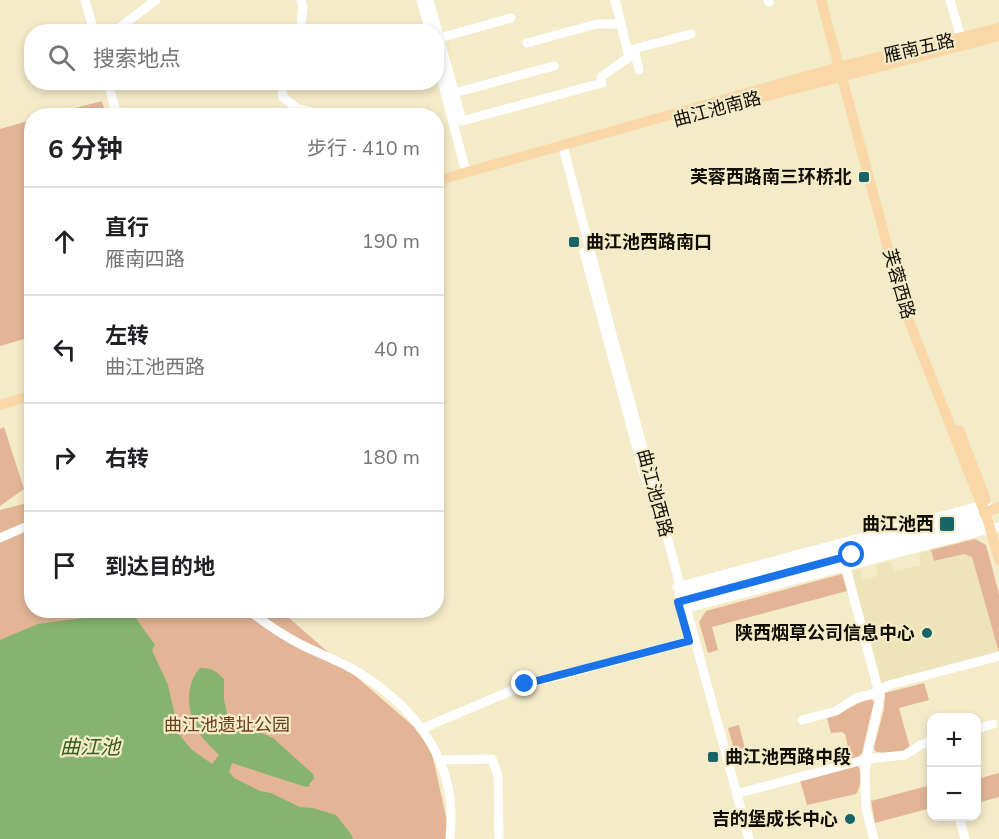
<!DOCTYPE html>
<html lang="zh">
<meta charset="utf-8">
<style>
:root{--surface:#fff;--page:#f2f2f2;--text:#202124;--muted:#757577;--line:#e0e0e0}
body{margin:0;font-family:"Nunito Sans","Noto Sans SC",sans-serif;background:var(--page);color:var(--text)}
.controls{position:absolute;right:18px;bottom:18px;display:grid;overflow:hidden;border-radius:12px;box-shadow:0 3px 9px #0003}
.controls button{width:54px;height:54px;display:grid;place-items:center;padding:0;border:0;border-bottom:2px solid var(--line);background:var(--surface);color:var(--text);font:30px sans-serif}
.stop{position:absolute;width:18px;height:18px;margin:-14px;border:4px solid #1a73e8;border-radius:50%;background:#fff}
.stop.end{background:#1a73e8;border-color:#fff;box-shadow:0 2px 6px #0008}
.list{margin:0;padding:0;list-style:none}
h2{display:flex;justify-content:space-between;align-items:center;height:78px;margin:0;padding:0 24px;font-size:26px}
h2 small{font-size:20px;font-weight:400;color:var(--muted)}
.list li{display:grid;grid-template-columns:39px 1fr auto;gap:18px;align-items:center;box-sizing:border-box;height:108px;padding:0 24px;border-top:2px solid var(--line)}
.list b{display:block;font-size:22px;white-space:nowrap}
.list p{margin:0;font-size:20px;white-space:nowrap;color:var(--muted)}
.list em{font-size:20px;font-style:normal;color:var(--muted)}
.icon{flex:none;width:33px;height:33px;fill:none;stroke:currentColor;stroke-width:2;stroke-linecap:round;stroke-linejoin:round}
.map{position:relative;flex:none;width:999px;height:839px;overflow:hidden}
.search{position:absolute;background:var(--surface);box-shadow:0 3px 9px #0003;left:24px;top:24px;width:420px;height:66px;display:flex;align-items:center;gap:15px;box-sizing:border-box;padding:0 21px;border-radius:24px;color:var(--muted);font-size:22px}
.panel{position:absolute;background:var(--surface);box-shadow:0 3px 9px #0003;left:24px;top:108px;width:420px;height:510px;border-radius:24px}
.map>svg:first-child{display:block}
.built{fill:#eee3b9}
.green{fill:#e3b596}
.water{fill:#86b370}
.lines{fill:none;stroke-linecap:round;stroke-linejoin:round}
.minor{stroke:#fff;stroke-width:9}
.major{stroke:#f9d7a7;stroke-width:10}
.route{stroke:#1a73e8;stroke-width:8}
.poi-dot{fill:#176567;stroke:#f4ebc9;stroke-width:2}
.labels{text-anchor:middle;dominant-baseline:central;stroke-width:4.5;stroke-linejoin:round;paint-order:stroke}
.street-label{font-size:18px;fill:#100d03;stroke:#f4ebc9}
.poi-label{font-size:18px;font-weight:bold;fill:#100d03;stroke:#f4ebc9;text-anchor:end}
.park-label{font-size:18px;fill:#6c3d1b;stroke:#f4ebc9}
.water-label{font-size:20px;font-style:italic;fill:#325c17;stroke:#f4ebc9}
</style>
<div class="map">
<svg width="999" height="839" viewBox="0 0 999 839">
<rect width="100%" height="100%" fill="#f4ebc9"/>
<!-- built -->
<polygon class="built" points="931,550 934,561 964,554 972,557 999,653 884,690 852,571 860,569 863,580 878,576 875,565 891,561 894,572 921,565 919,554"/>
<!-- green -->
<g class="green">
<polygon points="102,101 106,115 49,115"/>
<polygon points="31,120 31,337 0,346 0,129"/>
<polygon points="4,427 24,489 0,506 0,429"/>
<polygon points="31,502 32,610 281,611 429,740 451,839 0,839 0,510"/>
<polygon points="975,539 986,545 999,594 999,653 972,557 964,554 934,561 931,550"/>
<polygon points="842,574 847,591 712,627 718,650 708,653 699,622 706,611"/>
<path d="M924,683L929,700L899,708L910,748C901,753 885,755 875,751L874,747L884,709L885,693Z"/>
<path d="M871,699L874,702L862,753L858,757L839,762L837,756L849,752L845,734L842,732L831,733L827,718C844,713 854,703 871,699Z"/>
<polygon points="739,725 747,757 737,760 728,728"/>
<path d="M854,765L858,766C862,773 861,788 856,794L807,805L800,780Z"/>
<polygon points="999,773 999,797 977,803 977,779"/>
<polygon points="927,786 931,789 931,808 875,823 871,801"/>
</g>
<!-- water -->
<path class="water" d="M133,614L155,645L152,650L168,685L179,734L191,749L212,764L219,755C213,748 205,742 200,734C187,715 184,685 200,668C212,668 216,671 224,679V699L227,714L235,722L273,738L313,774L314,779L309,784L310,786L306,787L232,763L229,772L234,778L260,791L271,793L300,807L313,808L336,815L351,834L353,839H0V640L38,624L99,616Z"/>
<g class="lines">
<!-- minor -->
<g class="minor">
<polyline points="85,0 94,32"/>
<polyline points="421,0 430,32"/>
<polyline points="429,0 462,121 602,83"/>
<polyline points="615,0 621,24"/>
<polyline points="768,0 769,2"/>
<polyline points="950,0 961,38"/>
<polyline points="115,31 156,0"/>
<polyline points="300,32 303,7 301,0"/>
<polyline points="439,38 511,18"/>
<polyline points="527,43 597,24 621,24 629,57 601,77"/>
<polyline points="436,58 466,172"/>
<polyline points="639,70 634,49 691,34"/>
<polyline points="108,82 117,116"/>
<polyline points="281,82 283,97 297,108 312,112 315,116"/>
<polyline points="454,93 554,66"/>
<polyline points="563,146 610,327 749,839"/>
<polyline points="584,252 646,482"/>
<polyline points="0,538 32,524"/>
<polyline points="844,561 880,697 868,751 865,774 866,809 874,839"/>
<polyline points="677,587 987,504"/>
<polyline points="679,595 984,513"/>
<polyline points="681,601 988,521"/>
<polyline points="683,609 997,527"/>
<path d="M248,610C264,622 280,634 298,643C315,652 334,659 351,668C400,696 442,740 450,798C452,811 451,826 450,839"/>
<polyline points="802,720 836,711 856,698 873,694 889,685 999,656"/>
<polyline points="421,729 525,685 689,641"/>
<polyline points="976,729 993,724"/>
<polyline points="439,760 492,759 498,776 499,839"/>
<polyline points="736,794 867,759 905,755 920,745 932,741"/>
<polyline points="959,816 965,839"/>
</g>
<!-- major -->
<g class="major">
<polyline points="821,0 905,311 988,521 999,560"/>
<polyline points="720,108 999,36"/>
<polyline points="436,181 846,65 999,28"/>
<polyline points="0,405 32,395"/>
<polyline points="959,430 986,500"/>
<polyline points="984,513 999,507"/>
</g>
</g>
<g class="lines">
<!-- route -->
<polyline class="route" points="525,684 689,641 678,602 852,555"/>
</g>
<!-- markers -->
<g class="poi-dot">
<rect x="858" y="171" width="12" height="12" rx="3"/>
<rect x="568" y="236" width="12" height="12" rx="3"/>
<rect x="939" y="516" width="16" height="16" rx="3"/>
<circle cx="927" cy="633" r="6"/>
<rect x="707" y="751" width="12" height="12" rx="3"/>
<circle cx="850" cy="819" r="6"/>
</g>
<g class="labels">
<!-- street labels -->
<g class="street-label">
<text transform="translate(919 48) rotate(-13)">雁南五路</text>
<text transform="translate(717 109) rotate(-15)">曲江池南路</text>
<text transform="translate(899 284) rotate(74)">芙蓉西路</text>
<text transform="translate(655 493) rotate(75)">曲江池西路</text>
</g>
<!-- poi labels -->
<g class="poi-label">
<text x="852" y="177">芙蓉西路南三环桥北</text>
<text x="586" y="242" text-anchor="start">曲江池西路南口</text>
<text x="934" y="524">曲江池西</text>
<text x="915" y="633">陕西烟草公司信息中心</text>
<text x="725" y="757" text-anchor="start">曲江池西路中段</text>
<text x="838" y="819">吉的堡成长中心</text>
</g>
<!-- park labels -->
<g class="park-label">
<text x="227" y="725">曲江池遗址公园</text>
</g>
<!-- water labels -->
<g class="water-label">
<text x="90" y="747">曲江池</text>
</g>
</g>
</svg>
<div class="controls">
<button>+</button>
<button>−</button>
</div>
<div class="stop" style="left:852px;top:555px"></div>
<div class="stop end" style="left:525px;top:684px"></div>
<div class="search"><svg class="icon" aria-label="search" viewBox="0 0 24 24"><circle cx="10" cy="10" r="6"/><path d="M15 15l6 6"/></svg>搜索地点</div>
<section class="panel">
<h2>6 分钟<small>步行 · 410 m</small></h2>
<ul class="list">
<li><svg class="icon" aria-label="ahead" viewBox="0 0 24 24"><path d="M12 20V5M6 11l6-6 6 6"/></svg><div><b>直行</b><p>雁南四路</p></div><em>190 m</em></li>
<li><svg class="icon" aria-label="left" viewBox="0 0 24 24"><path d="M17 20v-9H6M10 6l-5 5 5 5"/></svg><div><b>左转</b><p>曲江池西路</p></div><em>40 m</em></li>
<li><svg class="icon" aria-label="right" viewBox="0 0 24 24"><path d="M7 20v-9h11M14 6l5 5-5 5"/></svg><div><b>右转</b></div><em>180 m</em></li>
<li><svg class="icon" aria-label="arrive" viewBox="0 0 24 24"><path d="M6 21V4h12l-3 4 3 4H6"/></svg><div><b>到达目的地</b></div></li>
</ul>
</section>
</div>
